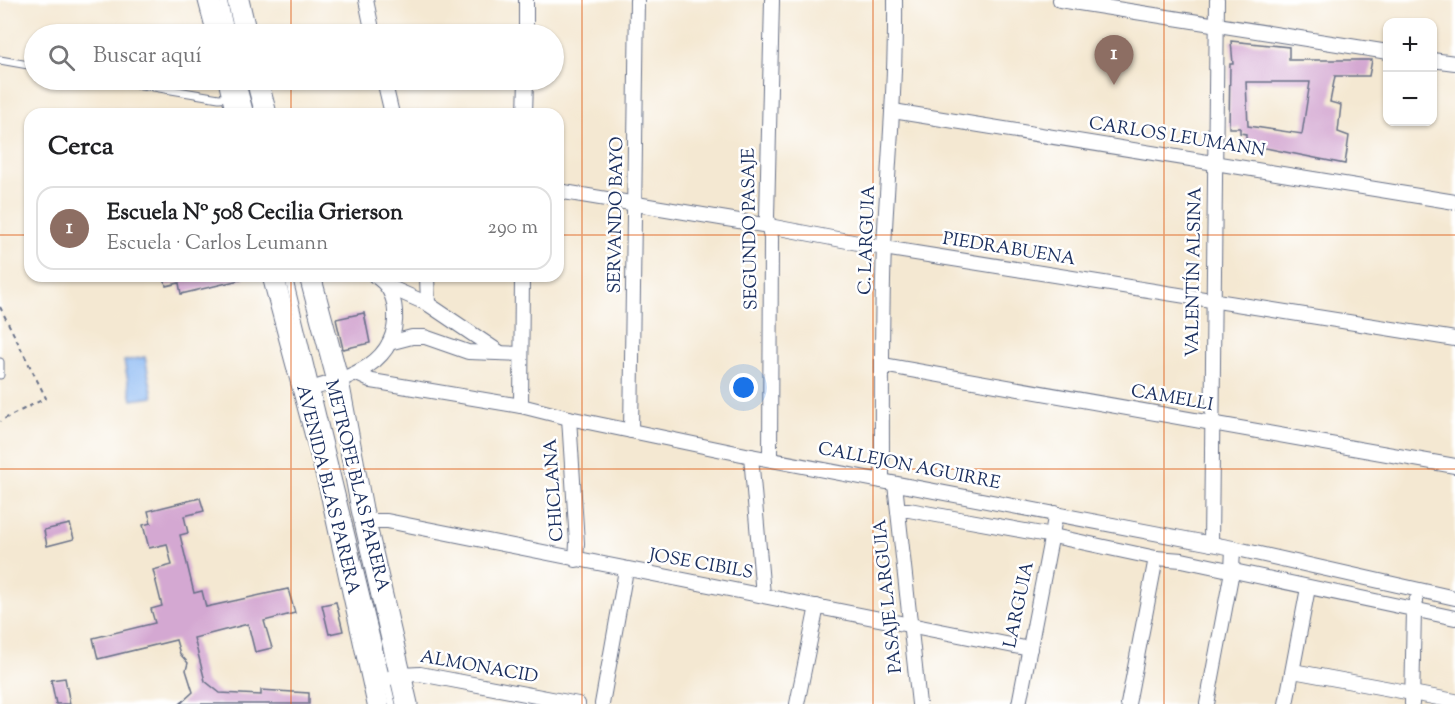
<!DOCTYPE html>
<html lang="es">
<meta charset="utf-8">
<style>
:root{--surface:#fff;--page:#f2f2f2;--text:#202124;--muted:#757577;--line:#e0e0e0;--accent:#1f6fb2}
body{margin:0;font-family:"Sorts Mill Goudy",serif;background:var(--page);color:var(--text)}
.controls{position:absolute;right:18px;top:18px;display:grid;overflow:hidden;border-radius:12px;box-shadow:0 2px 4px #0004}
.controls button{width:54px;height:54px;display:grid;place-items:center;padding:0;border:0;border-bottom:2px solid var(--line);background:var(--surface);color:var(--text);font:30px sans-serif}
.you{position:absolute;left:744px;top:388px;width:21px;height:21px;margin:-15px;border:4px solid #fff;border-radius:50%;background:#1a73e8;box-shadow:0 0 0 9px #1a73e833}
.badge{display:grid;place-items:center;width:39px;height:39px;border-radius:50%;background:var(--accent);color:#fff;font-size:20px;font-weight:700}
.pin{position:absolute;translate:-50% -50px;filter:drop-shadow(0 2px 3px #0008)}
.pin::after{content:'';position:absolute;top:32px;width:21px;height:18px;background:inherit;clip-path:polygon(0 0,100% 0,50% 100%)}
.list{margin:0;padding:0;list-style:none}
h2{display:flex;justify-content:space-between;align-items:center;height:78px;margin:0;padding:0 24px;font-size:26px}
h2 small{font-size:20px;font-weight:400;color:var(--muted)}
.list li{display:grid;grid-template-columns:39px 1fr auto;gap:18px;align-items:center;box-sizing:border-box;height:84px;margin:0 12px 12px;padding:0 12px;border:2px solid var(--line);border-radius:18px}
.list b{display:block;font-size:22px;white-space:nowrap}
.list p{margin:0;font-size:20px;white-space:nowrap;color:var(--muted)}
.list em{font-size:20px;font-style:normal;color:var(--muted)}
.icon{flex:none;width:33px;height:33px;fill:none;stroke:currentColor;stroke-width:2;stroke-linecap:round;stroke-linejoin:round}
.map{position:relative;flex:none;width:1455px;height:704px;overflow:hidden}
.search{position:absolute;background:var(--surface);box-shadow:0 2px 4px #0004;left:24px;top:24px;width:540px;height:66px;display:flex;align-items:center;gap:15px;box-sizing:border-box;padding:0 21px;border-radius:33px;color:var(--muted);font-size:22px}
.panel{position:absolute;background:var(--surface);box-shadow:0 2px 4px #0004;left:24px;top:108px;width:540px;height:174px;border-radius:18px}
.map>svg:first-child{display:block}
.water{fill:#88b7f3;stroke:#5273a8;stroke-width:1.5}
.building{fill:#d4a8d2;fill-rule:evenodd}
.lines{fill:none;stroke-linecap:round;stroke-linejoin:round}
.lane-casing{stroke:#677087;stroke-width:9}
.street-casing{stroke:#677087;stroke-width:16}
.primary-casing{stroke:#677087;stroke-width:23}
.path{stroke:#677087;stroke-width:2;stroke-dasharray:4.5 4.5;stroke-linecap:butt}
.lane{stroke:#fff;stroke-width:7}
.street{stroke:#fff;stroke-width:14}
.primary{stroke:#fff;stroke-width:21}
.grid{fill:none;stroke:#de5710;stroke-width:1.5;stroke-opacity:0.55}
.labels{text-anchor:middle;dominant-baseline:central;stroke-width:5;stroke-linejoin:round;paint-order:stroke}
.street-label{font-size:18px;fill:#1b2f5e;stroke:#fff}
</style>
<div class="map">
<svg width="1455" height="704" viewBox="0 0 1455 704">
<rect width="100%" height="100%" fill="#fff"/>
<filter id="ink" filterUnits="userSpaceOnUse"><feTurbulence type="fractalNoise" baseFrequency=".0167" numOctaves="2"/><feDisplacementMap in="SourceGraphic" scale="12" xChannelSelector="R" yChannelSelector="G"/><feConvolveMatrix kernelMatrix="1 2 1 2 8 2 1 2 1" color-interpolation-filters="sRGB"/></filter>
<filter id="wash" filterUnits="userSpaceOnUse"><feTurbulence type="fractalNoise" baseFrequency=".008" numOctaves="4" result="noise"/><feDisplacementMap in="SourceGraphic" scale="24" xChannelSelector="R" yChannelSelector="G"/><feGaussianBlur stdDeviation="1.35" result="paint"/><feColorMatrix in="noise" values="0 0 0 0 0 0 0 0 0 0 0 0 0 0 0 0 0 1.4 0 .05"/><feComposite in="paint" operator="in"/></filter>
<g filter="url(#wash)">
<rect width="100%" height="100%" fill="#f4e8d2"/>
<!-- water -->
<polygon class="water" points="145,357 153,397 132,400 124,361"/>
<g id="blocks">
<!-- building -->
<g class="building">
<path d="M1231,41L1289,47V60H1372L1369,76H1335L1330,102L1341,105L1338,132L1349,136L1345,164L1246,144V134L1240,133V128H1229L1230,64H1233ZM1246,82H1310L1302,134L1248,126Z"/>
<polygon points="164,276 244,276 244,279 181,294 179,283 166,286"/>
<polygon points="364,313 370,343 343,349 336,319"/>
<polygon points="200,498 204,511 184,516 188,533 180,535 194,593 202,591 206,607 288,589 295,613 264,621 272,648 255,652 248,624 194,638 205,681 220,693 261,695 261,690 309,693 309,704 180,704 193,692 186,670 188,663 180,654 176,640 98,659 93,638 155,623 151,609 162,606 153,570 172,565 167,544 149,548 143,525 151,523 148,511"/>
<polygon points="70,524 74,539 47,546 44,530"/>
<polygon points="336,602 343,631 329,634 322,605"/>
<polygon points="65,678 70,704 56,704 51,680"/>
</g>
</g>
</g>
<g filter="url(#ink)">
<use href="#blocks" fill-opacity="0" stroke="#677087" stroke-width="1.5"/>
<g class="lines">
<defs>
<g id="lane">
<polyline points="223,0 231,34"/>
<polyline points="0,60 34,66"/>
<polyline points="112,80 219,98 231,97"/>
<polyline points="241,80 250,114"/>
<polyline points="288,276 392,704"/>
<polyline points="0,362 0,375"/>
</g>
<g id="street">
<polyline points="366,0 373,34"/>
<polyline points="1060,0 1388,52"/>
<polyline points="526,34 526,0"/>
<polyline points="1432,60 1455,63"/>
<polyline points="384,80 392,114"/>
<polyline points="893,111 1455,202"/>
<polyline points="525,114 526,80"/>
<polyline points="558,191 769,226 884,248 1455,339"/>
<polyline points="427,276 428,304"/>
<polyline points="387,286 428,304 499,352"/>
<polyline points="389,343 412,337 425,337 468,352 521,354"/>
<polyline points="883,365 1455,466"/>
<polyline points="357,374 372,381 521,406 569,418 751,456 1233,548 1455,598"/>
<path d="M303,391C345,379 399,366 395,311C394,296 387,283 375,276"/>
<polyline points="521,406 522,276"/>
<polyline points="569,418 577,543 576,560"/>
<polyline points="631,431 637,0"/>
<polyline points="751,456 763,595"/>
<polyline points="770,459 771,238 767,217 772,0"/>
<path d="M882,481C882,403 881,325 884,247C888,165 896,83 895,0"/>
<polyline points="895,484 919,704"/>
<polyline points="898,510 909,510 1053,536 1156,558 1182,560 1455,618"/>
<polyline points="365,521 387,521 1030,649"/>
<polyline points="1211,544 1217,0"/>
<polyline points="1293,671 1455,701"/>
<polyline points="374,682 401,675 420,674 578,704"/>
<polyline points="602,704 626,570"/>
<polyline points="797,704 817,606"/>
<polyline points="1019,704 1056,513"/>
<polyline points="1128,704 1156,558"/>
<polyline points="1207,704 1232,571 1233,548"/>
<polyline points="1286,704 1308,588"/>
<polyline points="1412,704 1414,610 1416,601"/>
</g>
<g id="primary">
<polyline points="209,0 218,34"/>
<polyline points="238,0 246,34"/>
<polyline points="229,80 237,114"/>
<polyline points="257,80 266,114"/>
<polyline points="273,276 330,488 378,704"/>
<polyline points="310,276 338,381 362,509 407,704"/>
</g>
</defs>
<!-- lane casing -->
<use href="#lane" class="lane-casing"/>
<!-- street casing -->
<use href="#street" class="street-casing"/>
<!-- primary casing -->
<use href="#primary" class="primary-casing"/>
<!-- path -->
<polyline class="path" points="0,307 46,398 0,421"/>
<!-- lane -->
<use href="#lane" class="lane"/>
<!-- street -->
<use href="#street" class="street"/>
<!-- primary -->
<use href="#primary" class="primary"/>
</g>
</g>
<!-- grid -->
<path class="grid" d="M291,0V34M582,0V704M873,0V704M1164,0V704M291,80V114M0,235H30M558,235H1455M291,276V704M0,469H1455"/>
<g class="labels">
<!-- street labels -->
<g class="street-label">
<text transform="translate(1177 138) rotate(9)">CARLOS LEUMANN</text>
<text transform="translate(617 215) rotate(-89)">SERVANDO BAYO</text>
<text transform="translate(751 229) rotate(-91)">SEGUNDO PASAJE</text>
<text transform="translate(868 240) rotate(-88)">C. LARGUIA</text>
<text transform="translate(1009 250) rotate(9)">PIEDRABUENA</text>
<text transform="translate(1195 272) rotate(-89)">VALENTÍN ALSINA</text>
<text transform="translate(1172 399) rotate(10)">CAMELLI</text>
<text transform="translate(909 467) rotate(11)">CALLEJON AGUIRRE</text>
<text transform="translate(356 486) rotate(76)">METROFE BLAS PARERA</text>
<text transform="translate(327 490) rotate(76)">AVENIDA BLAS PARERA</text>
<text transform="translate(555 490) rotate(-94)">CHICLANA</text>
<text transform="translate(701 565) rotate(10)">JOSE CIBILS</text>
<text transform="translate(889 596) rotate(-96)">PASAJE LARGUIA</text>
<text transform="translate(1020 605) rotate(-78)">LARGUIA</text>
<text transform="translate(479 668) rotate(10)">ALMONACID</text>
</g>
</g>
</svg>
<div class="controls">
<button>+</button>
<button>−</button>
</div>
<div class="you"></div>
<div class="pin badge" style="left:1114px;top:85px;background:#8d6e63">1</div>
<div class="search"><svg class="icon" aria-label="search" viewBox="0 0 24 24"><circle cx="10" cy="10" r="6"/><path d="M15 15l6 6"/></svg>Buscar aquí</div>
<section class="panel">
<h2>Cerca<small></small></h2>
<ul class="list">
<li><span class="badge" style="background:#8d6e63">1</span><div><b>Escuela Nº 508 Cecilia Grierson</b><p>Escuela · Carlos Leumann</p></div><em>290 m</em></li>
</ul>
</section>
</div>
